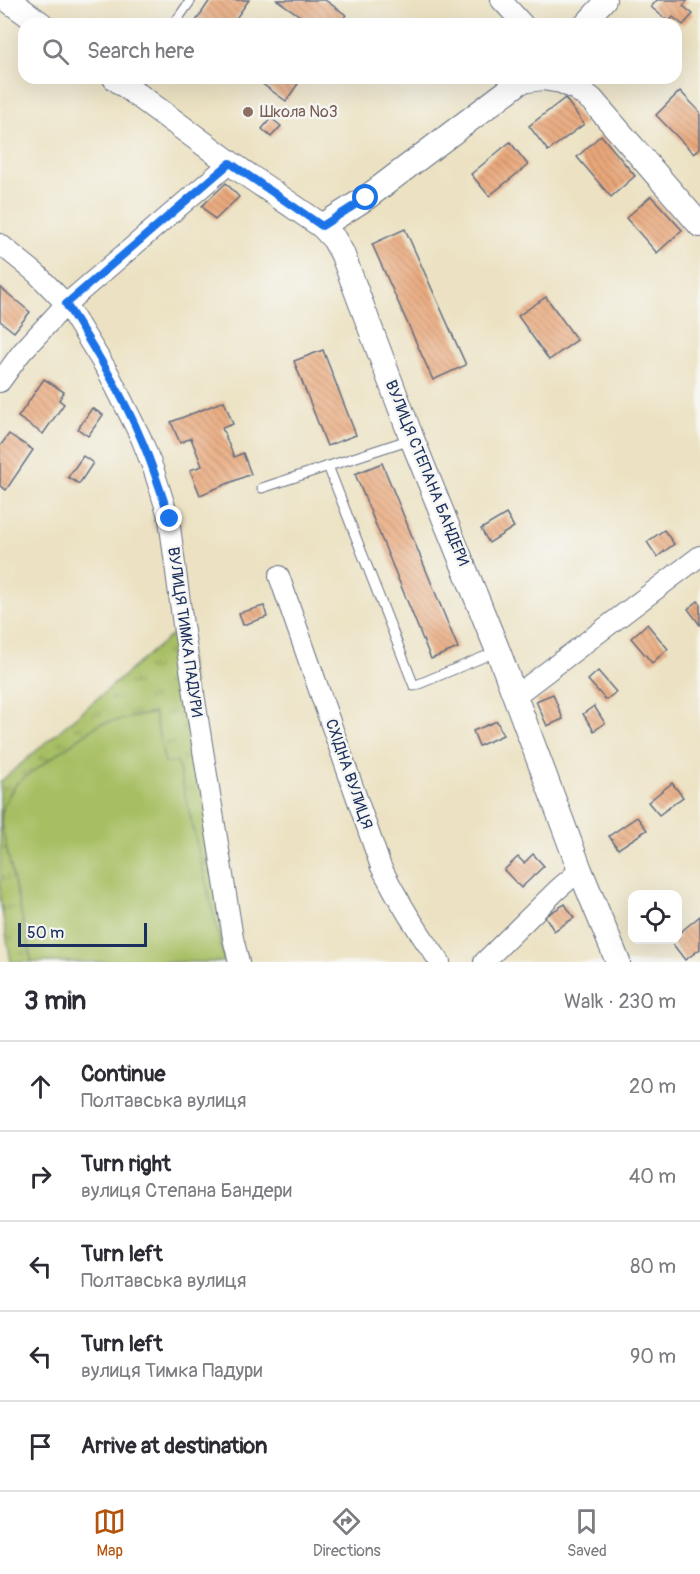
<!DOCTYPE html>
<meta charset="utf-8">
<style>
:root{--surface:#fff;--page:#f2f2f3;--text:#2b2b33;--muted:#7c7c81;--line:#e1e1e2;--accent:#b45309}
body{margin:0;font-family:Pangolin,sans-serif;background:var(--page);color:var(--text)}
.controls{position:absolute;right:18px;bottom:18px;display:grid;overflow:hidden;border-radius:12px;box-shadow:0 6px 24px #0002}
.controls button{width:54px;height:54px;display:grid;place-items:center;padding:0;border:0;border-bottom:2px solid var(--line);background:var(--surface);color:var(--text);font:30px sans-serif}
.scale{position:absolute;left:18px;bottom:15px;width:129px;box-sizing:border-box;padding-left:6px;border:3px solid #1b2f5e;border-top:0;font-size:16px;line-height:21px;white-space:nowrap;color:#1b2f5e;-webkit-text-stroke:4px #f6f6f2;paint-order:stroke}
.stop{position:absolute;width:18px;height:18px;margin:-14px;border:4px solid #1a73e8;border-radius:50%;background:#fff}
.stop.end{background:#1a73e8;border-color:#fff;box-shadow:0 2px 6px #0008}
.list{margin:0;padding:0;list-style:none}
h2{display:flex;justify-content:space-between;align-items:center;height:78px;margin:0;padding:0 24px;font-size:26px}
h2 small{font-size:20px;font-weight:400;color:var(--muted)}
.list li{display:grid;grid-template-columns:39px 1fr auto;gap:18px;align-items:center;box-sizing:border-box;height:90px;padding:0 24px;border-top:2px solid var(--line)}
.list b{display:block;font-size:22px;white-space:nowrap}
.list p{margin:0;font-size:20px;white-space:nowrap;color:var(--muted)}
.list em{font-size:20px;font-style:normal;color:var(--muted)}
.icon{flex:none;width:33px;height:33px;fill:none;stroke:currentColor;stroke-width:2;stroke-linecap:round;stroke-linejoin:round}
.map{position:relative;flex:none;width:700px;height:962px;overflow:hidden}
.search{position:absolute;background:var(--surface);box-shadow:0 6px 24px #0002;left:18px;right:18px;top:18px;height:66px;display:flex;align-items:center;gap:15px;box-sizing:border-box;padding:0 21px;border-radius:18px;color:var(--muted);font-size:22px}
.sheet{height:528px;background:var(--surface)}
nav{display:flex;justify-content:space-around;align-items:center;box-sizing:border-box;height:84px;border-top:2px solid var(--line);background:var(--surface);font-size:16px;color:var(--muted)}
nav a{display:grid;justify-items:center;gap:3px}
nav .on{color:var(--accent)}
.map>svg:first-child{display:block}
.grass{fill:url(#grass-tufts);stroke:#617761;stroke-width:1.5}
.garden{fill:#a7bf64;stroke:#617761;stroke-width:1.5}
.building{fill:url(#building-back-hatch)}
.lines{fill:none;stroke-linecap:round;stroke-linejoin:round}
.service-casing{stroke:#646e81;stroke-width:11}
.minor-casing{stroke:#646e81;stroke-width:22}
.tertiary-casing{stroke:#646e81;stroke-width:26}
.service{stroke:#fff;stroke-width:9}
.minor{stroke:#fff;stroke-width:20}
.tertiary{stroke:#fff;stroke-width:24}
.route{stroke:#1a73e8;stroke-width:8}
.education-dot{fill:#8d6e63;stroke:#f6f6f2;stroke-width:2}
.labels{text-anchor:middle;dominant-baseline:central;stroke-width:5;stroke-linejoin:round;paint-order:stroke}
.education-label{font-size:16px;fill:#785e54;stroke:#f6f6f2;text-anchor:start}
.street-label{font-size:16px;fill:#1b2f5e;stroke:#f6f6f2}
</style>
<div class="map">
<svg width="700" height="962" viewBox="0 0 700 962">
<defs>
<pattern id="grass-tufts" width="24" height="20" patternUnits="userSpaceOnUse" patternTransform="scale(1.5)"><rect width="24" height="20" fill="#a7bf64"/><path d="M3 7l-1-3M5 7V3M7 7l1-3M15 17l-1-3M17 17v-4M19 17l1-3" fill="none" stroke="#879c56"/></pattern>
<pattern id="building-back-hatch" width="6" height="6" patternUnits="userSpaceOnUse" patternTransform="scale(1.5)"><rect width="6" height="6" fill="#eaa87a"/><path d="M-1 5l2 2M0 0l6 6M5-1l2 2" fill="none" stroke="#bd8967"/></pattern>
</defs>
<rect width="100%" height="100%" fill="#f6f6f2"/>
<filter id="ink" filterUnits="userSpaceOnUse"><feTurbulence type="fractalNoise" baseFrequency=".0167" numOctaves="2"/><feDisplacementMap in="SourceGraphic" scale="12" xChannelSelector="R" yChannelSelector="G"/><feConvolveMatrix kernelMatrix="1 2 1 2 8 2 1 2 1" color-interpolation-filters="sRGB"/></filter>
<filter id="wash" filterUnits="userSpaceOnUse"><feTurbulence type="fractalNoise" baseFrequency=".008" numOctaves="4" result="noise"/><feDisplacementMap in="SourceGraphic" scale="24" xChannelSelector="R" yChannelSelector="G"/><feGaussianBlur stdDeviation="1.35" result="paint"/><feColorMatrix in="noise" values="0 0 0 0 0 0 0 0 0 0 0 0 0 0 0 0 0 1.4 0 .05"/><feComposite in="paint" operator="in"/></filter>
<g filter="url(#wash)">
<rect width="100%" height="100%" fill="#ece2c3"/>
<!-- grass -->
<polygon class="grass" points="183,625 239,962 11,962 0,900 0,782"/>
<!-- garden -->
<path class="garden" d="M154,713L165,763L177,761L225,962H32L1,824C2,805 6,798 17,783L99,724Z"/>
<g id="blocks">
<!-- building -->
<g class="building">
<polygon points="210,0 249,0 232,24 194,24"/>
<polygon points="277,0 325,0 346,15 339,24 312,24"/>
<polygon points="657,0 688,0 683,6 693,14 683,25 673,17 669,22 651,7"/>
<polygon points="254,78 302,78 286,101"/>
<polygon points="680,91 700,112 700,148 694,154 656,115"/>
<polygon points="565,98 584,124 548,151 529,126"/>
<polygon points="271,118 281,126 271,137 262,129"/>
<polygon points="601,135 635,176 611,197 577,157"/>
<polygon points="510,142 528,165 489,196 471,174"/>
<polygon points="226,183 239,197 215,220 202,206"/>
<polygon points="651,196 682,230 657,253 626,218"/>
<polygon points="405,229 466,365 433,380 372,244"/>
<polygon points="0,287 30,312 14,332 0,321"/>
<polygon points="546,297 577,340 549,360 518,316"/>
<polygon points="323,350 356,435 327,446 294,361"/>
<polygon points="44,379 64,392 59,400 64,404 43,434 18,417"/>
<polygon points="224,401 233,424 222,428 234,457 243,453 251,474 200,495 190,470 202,466 191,438 180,443 171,422"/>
<polygon points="92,408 103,415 88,436 78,429"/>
<polygon points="9,434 33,450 6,490 0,486 0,446"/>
<polygon points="83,456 93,463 79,484 68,477"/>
<polygon points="382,463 458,648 431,659 355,474"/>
<polygon points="506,514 514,527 489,543 481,529"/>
<polygon points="664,530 674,544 657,557 647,542"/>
<polygon points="698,601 700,604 700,625 688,609"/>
<polygon points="264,606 267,617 243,625 239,613"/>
<polygon points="647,624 668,649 652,663 631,638"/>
<polygon points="598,671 616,692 606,700 588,680"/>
<polygon points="553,694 563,719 547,726 536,701"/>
<polygon points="594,706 605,723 594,731 583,714"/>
<polygon points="497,721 503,735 479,746 473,731"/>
<polygon points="672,783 683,797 659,815 648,802"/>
<polygon points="637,817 647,830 618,849 609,836"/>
<polygon points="533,854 544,866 521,888 504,870 518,857 524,863"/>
<polygon points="565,904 574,918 554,931 545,916"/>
<polygon points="700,916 700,949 685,960 669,939 678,939 678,934"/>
</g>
</g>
</g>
<g filter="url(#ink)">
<use href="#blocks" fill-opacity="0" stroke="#646e81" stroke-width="1.5"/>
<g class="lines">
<defs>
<g id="service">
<polyline points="174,24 191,0"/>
<polyline points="328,466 414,686 498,651"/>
<polyline points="262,488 411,439"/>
</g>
<g id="minor">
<polyline points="501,0 523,24"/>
<polyline points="584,24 606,0"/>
<polyline points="0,244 37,274 66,304 108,372 141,438 154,471 169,519 183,625 233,938 239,962"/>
<polyline points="0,382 21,353 66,304 230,163"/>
<path d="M279,576L381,867C399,902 417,931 440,962"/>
<polyline points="515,696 700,556"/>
<polyline points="484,962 557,890 580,870"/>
</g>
<g id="tertiary">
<polyline points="8,0 41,24"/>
<polyline points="115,78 230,163 322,226 334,239 342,253 412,439 498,651 580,870 618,962"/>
<polyline points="322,226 366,198 521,81 542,78 561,81 578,89 592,100 700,225"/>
</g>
</defs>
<!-- service casing -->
<use href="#service" class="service-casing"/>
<!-- minor casing -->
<use href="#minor" class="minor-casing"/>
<!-- tertiary casing -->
<use href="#tertiary" class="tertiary-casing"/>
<!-- service -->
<use href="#service" class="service"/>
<!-- minor -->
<use href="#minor" class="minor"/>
<!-- tertiary -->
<use href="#tertiary" class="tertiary"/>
</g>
</g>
<g class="lines" filter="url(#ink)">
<!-- route -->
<path class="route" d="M170,519C161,493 153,466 142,441C122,393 94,348 66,304L230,163L322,226L366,198"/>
</g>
<!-- markers -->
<circle class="education-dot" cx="248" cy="112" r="6"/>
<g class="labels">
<!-- education labels -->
<g class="education-label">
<text x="260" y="112">Школа №3</text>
</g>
<!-- street labels -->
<g class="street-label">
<text transform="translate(427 473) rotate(68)">ВУЛИЦЯ СТЕПАНА БАНДЕРИ</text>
<text transform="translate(185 632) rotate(82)">ВУЛИЦЯ ТИМКА ПАДУРИ</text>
<text transform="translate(349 774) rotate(71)">СХІДНА ВУЛИЦЯ</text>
</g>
</g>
</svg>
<div class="controls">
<button><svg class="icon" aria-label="locate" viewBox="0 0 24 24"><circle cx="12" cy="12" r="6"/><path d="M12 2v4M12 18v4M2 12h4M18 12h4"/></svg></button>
</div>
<div class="scale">50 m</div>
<div class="stop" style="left:366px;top:198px"></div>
<div class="stop end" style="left:170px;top:519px"></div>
<div class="search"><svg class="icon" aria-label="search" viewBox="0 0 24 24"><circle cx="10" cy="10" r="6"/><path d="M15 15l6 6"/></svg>Search here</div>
</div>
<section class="sheet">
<h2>3 min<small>Walk · 230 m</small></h2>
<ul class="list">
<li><svg class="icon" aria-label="ahead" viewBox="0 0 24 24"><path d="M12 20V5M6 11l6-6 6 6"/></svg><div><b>Continue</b><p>Полтавська вулиця</p></div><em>20 m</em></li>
<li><svg class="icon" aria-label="right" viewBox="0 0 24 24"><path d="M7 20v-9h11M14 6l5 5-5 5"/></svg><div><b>Turn right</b><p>вулиця Степана Бандери</p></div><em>40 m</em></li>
<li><svg class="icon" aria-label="left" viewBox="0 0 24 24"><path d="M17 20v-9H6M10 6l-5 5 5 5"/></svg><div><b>Turn left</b><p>Полтавська вулиця</p></div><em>80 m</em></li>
<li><svg class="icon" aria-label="left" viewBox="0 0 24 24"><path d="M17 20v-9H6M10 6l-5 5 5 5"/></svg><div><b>Turn left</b><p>вулиця Тимка Падури</p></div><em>90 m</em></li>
<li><svg class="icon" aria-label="arrive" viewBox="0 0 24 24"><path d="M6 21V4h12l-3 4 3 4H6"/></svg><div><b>Arrive at destination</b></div></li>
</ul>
</section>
<nav>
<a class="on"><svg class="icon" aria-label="map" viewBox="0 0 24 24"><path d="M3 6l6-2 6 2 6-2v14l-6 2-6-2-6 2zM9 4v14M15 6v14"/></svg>Map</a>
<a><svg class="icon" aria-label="directions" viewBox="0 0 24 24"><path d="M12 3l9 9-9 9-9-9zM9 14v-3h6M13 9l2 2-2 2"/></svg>Directions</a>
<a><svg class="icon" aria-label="saved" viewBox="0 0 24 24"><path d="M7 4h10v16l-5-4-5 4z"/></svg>Saved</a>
</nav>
